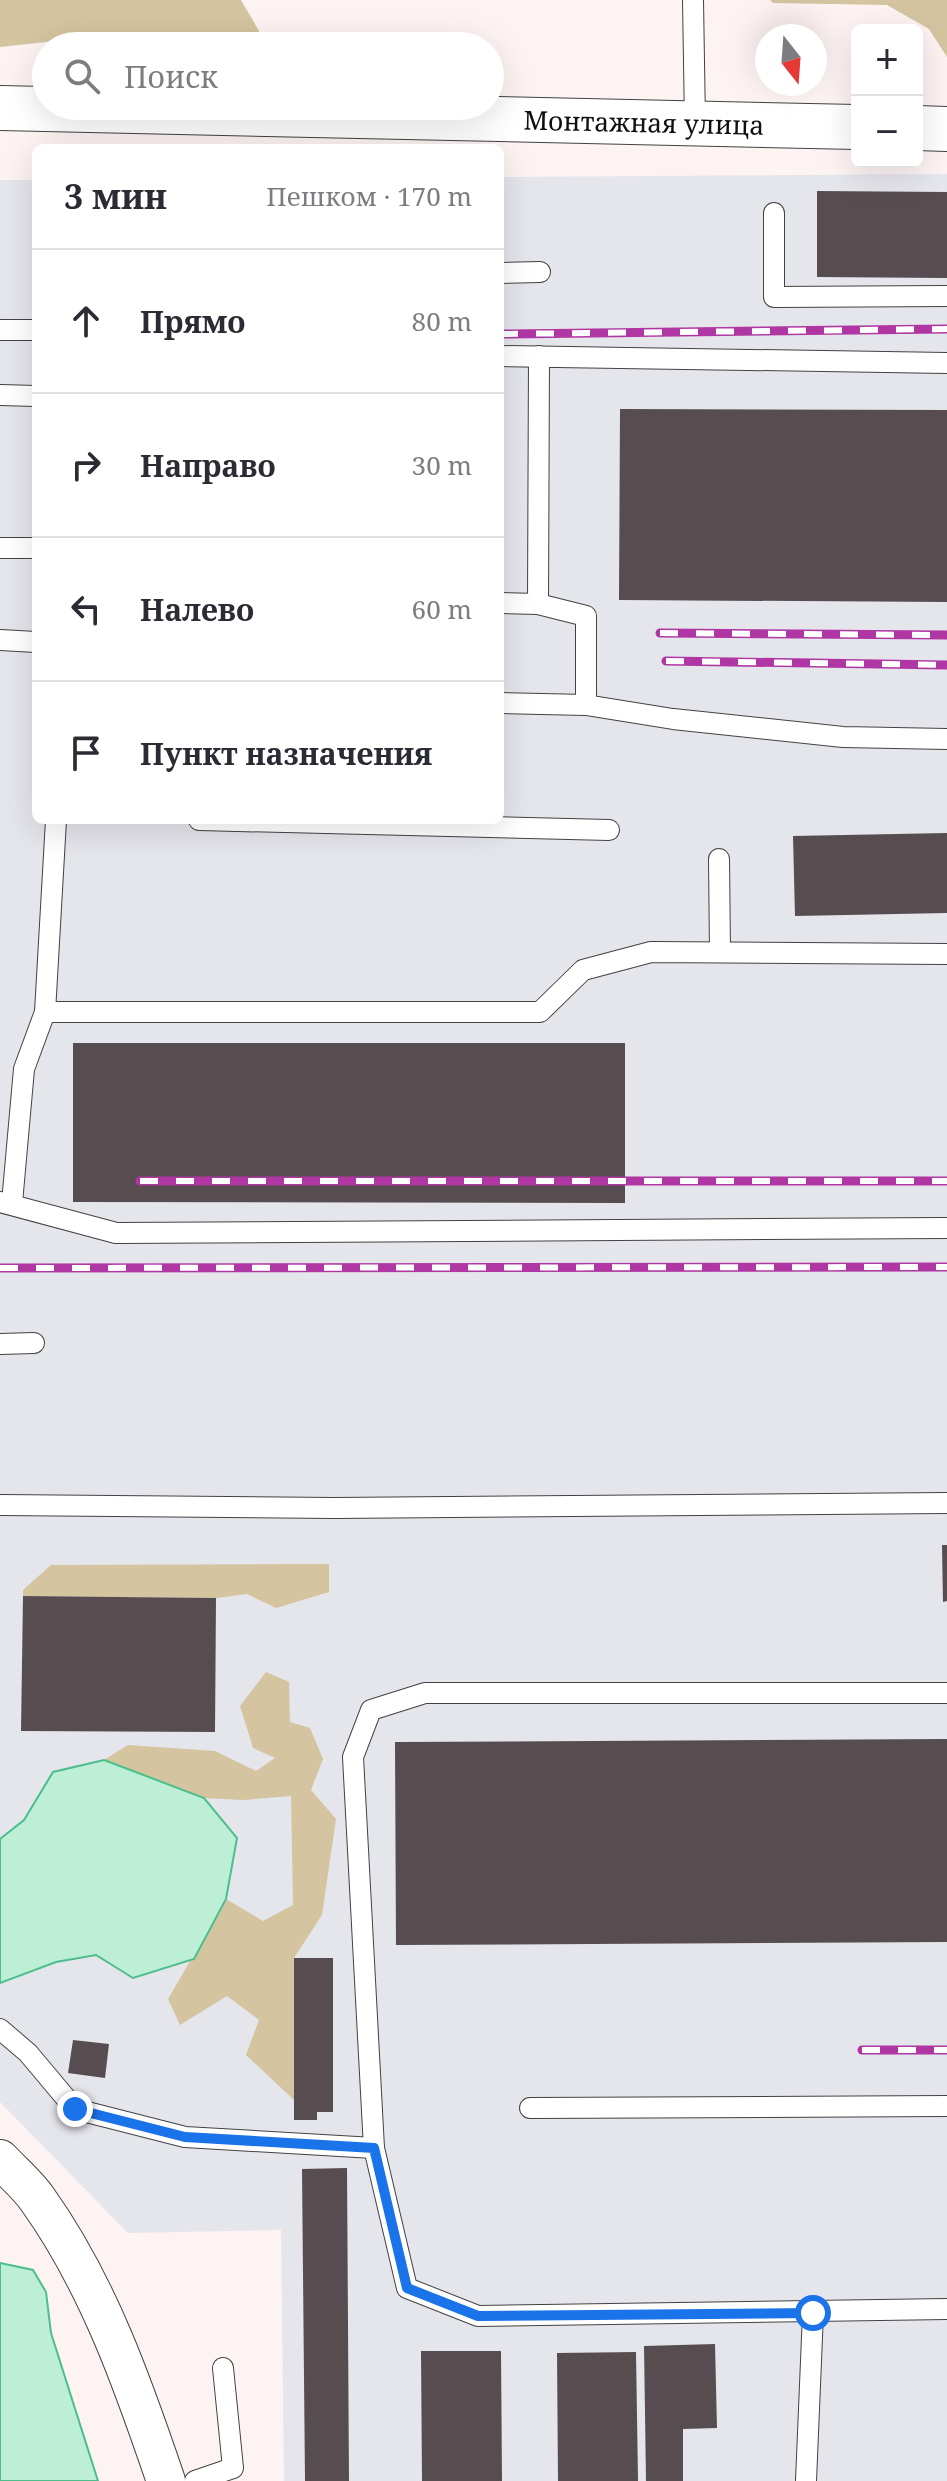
<!DOCTYPE html>
<html lang="ru">
<meta charset="utf-8">
<style>
:root{--surface:#fff;--page:#f7f7f7;--text:#2b2b33;--muted:#7c7c81;--line:#e1e1e2}
body{margin:0;font-family:"Noto Serif",serif;background:var(--page);color:var(--text)}
.controls{position:absolute;right:24px;top:24px;display:grid;overflow:hidden;border-radius:12px;box-shadow:0 8px 32px #0002}
.controls button{width:72px;height:72px;display:grid;place-items:center;padding:0;border:0;border-bottom:2px solid var(--line);background:var(--surface);color:var(--text);font:40px sans-serif}
.compass{position:absolute;left:755px;top:24px;width:72px;height:72px;border-radius:50%;background:var(--surface);box-shadow:0 8px 32px #0002;rotate:163deg}
.stop{position:absolute;width:24px;height:24px;margin:-18px;border:6px solid #1a73e8;border-radius:50%;background:#fff}
.stop.end{background:#1a73e8;border-color:#fff;box-shadow:0 2px 8px #0008}
.list{margin:0;padding:0;list-style:none}
h2{display:flex;justify-content:space-between;align-items:center;height:104px;margin:0;padding:0 32px;font-size:34px}
h2 small{font-size:26px;font-weight:400;color:var(--muted)}
.list li{display:grid;grid-template-columns:52px 1fr auto;gap:24px;align-items:center;box-sizing:border-box;height:144px;padding:0 32px;border-top:2px solid var(--line)}
.list b{display:block;font-size:30px;white-space:nowrap}
.list em{font-size:26px;font-style:normal;color:var(--muted)}
.icon{flex:none;width:44px;height:44px;fill:none;stroke:currentColor;stroke-width:2;stroke-linecap:round;stroke-linejoin:round}
.map{position:relative;flex:none;width:947px;height:2481px;overflow:hidden}
.search{position:absolute;background:var(--surface);box-shadow:0 8px 32px #0002;left:32px;top:32px;width:472px;height:88px;display:flex;align-items:center;gap:20px;box-sizing:border-box;padding:0 28px;border-radius:44px;color:var(--muted);font-size:30px}
.panel{position:absolute;background:var(--surface);box-shadow:0 8px 32px #0002;left:32px;top:144px;width:472px;height:680px;border-radius:12px}
.map>svg:first-child{display:block}
.industrial{fill:#e5e5ec}
.forest{fill:#d4c4a0}
.water{fill:#bdefd7;stroke:#4cbe8b;stroke-width:2}
.building{fill:#574d51}
.lines{fill:none;stroke-linecap:round;stroke-linejoin:round}
.service-casing{stroke:#424242;stroke-width:22}
.minor-casing{stroke:#424242;stroke-width:40}
.tertiary-casing{stroke:#424242;stroke-width:46}
.service{stroke:#fff;stroke-width:20}
.minor{stroke:#fff;stroke-width:38}
.tertiary{stroke:#fff;stroke-width:44}
.rail-casing{stroke:#b037a3;stroke-width:9}
.rail{stroke:#fff;stroke-width:6;stroke-dasharray:18;stroke-linecap:butt}
.route{stroke:#1a73e8;stroke-width:10}
.labels{text-anchor:middle;dominant-baseline:central;stroke-width:8;stroke-linejoin:round;paint-order:stroke}
.street-label{font-size:26px;fill:#0f0f0f;stroke:#fff}
</style>
<div class="map">
<svg width="947" height="2481" viewBox="0 0 947 2481">
<rect width="100%" height="100%" fill="#fdf3f3"/>
<!-- industrial -->
<polygon class="industrial" points="947,174 947,2481 284,2481 281,2230 128,2233 0,2102 0,180 36,180 36,820 500,820 500,177"/>
<!-- forest -->
<g class="forest">
<polygon points="0,0 241,0 259,31 258,46 125,46 108,38 101,46 71,46 55,41 0,47"/>
<polygon points="770,0 947,0 947,57 929,29 887,5 773,3"/>
<polygon points="329,1564 329,1592 276,1608 247,1594 216,1598 23,1596 23,1590 51,1565"/>
<polygon points="266,1672 289,1682 290,1722 310,1728 323,1759 311,1790 336,1819 322,1915 294,1958 294,2100 246,2055 259,2020 227,1996 180,2025 168,1999 226,1899 263,1921 293,1905 291,1796 243,1800 204,1798 104,1760 128,1745 215,1751 256,1771 275,1758 253,1748 240,1706"/>
</g>
<!-- water -->
<g class="water">
<polygon points="104,1760 204,1798 237,1838 226,1899 194,1959 133,1978 96,1955 56,1962 0,1983 0,1839 24,1820 53,1772"/>
<polygon points="0,2263 33,2270 46,2292 51,2333 98,2481 0,2481"/>
</g>
<!-- building -->
<g class="building">
<polygon points="817,191 947,192 947,278 817,277"/>
<polygon points="620,409 947,410 947,602 619,600"/>
<polygon points="947,833 947,913 795,916 793,836"/>
<polygon points="73,1043 625,1043 625,1203 73,1202"/>
<polygon points="942,1545 947,1545 947,1601 943,1602"/>
<polygon points="23,1596 216,1598 215,1732 21,1731"/>
<polygon points="947,1739 947,1942 396,1945 395,1742"/>
<polygon points="294,1958 333,1958 333,2112 317,2112 317,2120 294,2120"/>
<polygon points="73,2040 109,2044 105,2078 68,2073"/>
<polygon points="347,2168 349,2481 305,2481 302,2169"/>
<polygon points="715,2344 717,2428 683,2429 683,2481 646,2481 644,2346"/>
<polygon points="421,2351 501,2351 502,2481 422,2481"/>
<polygon points="636,2352 638,2481 558,2481 557,2353"/>
</g>
<g class="lines">
<defs>
<g id="service">
<polyline points="693,0 695,123"/>
<polyline points="774,213 774,297 947,296"/>
<polyline points="500,273 540,272"/>
<polyline points="0,330 36,330"/>
<polyline points="500,356 947,363"/>
<polyline points="0,395 36,396"/>
<polyline points="0,548 36,548"/>
<polyline points="500,603 538,604 586,616 586,705"/>
<polyline points="538,604 539,356"/>
<polyline points="0,640 36,642"/>
<polyline points="500,703 586,705 673,719 843,737 947,739"/>
<polyline points="199,820 609,830"/>
<polyline points="719,859 720,952"/>
<polyline points="45,1012 540,1012 583,970 651,952 947,954"/>
<polyline points="0,1202 116,1233 947,1228"/>
<polyline points="12,1203 24,1069 45,1012 56,820"/>
<polyline points="0,1344 34,1343"/>
<polyline points="0,1505 334,1508 947,1503"/>
<polyline points="947,1693 425,1693 371,1710 353,1757 374,2148 407,2288 478,2316 947,2309"/>
<polyline points="0,2029 28,2053 75,2109 185,2137 374,2148"/>
<polyline points="530,2108 947,2106"/>
<polyline points="195,2481 233,2468 223,2368"/>
<polyline points="806,2481 813,2313"/>
</g>
<path id="minor" d="M0,2159C12,2172 28,2185 38,2200C98,2284 133,2384 166,2481"/>
<g id="tertiary">
<path id="s1" d="M0,108L857,127"/>
<polyline points="917,128 947,129"/>
</g>
</defs>
<!-- service casing -->
<use href="#service" class="service-casing"/>
<!-- minor casing -->
<use href="#minor" class="minor-casing"/>
<!-- tertiary casing -->
<use href="#tertiary" class="tertiary-casing"/>
<!-- service -->
<use href="#service" class="service"/>
<!-- minor -->
<use href="#minor" class="minor"/>
<!-- tertiary -->
<use href="#tertiary" class="tertiary"/>
<defs>
<g id="rail">
<polyline points="500,334 947,329"/>
<polyline points="660,633 947,635"/>
<polyline points="666,661 947,665"/>
<polyline points="140,1181 947,1181"/>
<polyline points="0,1268 947,1267"/>
<polyline points="862,2050 947,2050"/>
</g>
</defs>
<!-- rail casing -->
<use href="#rail" class="rail-casing"/>
<!-- rail -->
<use href="#rail" class="rail"/>
</g>
<g class="lines">
<!-- route -->
<polyline class="route" points="75,2109 185,2137 374,2148 407,2288 478,2316 813,2313"/>
</g>
<g class="labels">
<!-- street labels -->
<g class="street-label">
<text stroke="none"><textPath href="#s1" startOffset="644">Монтажная улица</textPath></text>
</g>
</g>
</svg>
<div class="controls">
<button>+</button>
<button>−</button>
</div>
<svg class="compass" viewBox="-18 -18 36 36"><path d="M0-13l5 13h-10z" fill="#e53935"/><path d="M0 13l5-13h-10z" fill="#7c7c81"/></svg>
<div class="stop" style="left:813px;top:2313px"></div>
<div class="stop end" style="left:75px;top:2109px"></div>
<div class="search"><svg class="icon" aria-label="search" viewBox="0 0 24 24"><circle cx="10" cy="10" r="6"/><path d="M15 15l6 6"/></svg>Поиск</div>
<section class="panel">
<h2>3 мин<small>Пешком · 170 m</small></h2>
<ul class="list">
<li><svg class="icon" aria-label="ahead" viewBox="0 0 24 24"><path d="M12 20V5M6 11l6-6 6 6"/></svg><div><b>Прямо</b></div><em>80 m</em></li>
<li><svg class="icon" aria-label="right" viewBox="0 0 24 24"><path d="M7 20v-9h11M14 6l5 5-5 5"/></svg><div><b>Направо</b></div><em>30 m</em></li>
<li><svg class="icon" aria-label="left" viewBox="0 0 24 24"><path d="M17 20v-9H6M10 6l-5 5 5 5"/></svg><div><b>Налево</b></div><em>60 m</em></li>
<li><svg class="icon" aria-label="arrive" viewBox="0 0 24 24"><path d="M6 21V4h12l-3 4 3 4H6"/></svg><div><b>Пункт назначения</b></div></li>
</ul>
</section>
</div>
